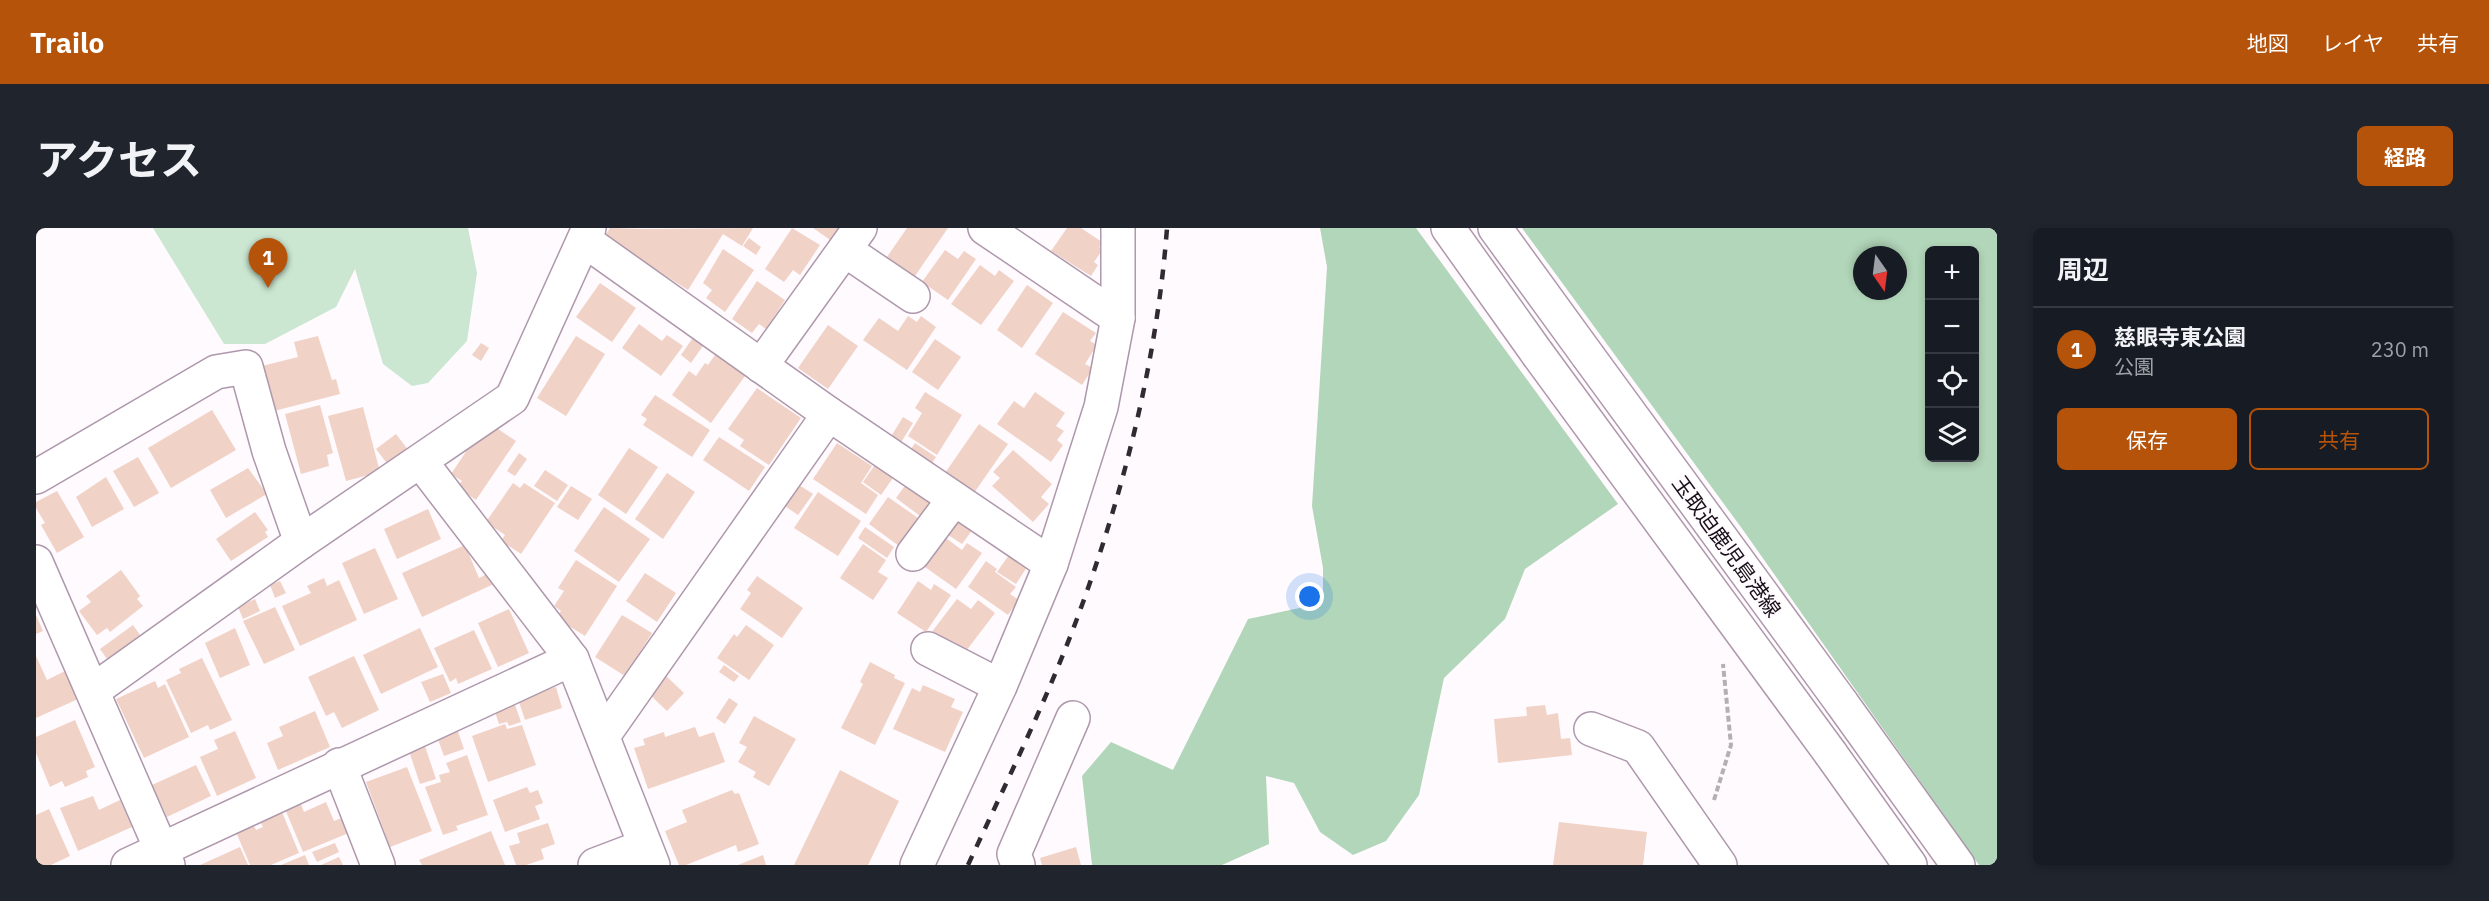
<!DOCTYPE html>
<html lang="ja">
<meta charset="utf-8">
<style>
:root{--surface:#171b24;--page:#20242c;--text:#f1f3f6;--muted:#9ea1a6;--line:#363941;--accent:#b45309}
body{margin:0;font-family:"IBM Plex Sans","Noto Sans JP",sans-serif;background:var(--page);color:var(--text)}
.controls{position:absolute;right:18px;top:18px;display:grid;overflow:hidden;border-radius:9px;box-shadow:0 3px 9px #0003}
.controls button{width:54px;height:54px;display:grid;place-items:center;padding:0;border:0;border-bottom:2px solid var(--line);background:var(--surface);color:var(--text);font:30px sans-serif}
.compass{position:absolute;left:1817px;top:18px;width:54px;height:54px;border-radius:50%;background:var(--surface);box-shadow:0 3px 9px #0003;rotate:166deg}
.you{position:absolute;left:1274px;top:369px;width:21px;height:21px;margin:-15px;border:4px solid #fff;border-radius:50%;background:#1a73e8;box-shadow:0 0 0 9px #1a73e833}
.badge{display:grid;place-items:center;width:39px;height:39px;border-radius:50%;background:var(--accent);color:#fff;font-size:20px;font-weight:700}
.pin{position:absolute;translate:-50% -50px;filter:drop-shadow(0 2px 3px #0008)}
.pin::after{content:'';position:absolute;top:32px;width:21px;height:18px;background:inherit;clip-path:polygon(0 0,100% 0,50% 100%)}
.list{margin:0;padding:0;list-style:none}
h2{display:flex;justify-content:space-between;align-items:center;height:78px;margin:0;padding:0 24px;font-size:26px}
h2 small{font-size:20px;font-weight:400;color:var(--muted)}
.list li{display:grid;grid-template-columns:39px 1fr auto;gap:18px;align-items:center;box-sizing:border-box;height:84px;padding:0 24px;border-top:2px solid var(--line)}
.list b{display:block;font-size:22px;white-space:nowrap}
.list p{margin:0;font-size:20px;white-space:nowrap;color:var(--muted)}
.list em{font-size:20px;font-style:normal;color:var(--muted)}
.actions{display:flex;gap:12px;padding:18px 24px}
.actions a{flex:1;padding:14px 0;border:2px solid var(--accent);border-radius:9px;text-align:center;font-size:21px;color:var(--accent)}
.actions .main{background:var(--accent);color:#fff}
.icon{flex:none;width:33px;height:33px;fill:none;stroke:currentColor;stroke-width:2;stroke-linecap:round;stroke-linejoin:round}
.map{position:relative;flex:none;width:1961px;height:637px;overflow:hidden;border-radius:9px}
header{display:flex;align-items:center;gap:36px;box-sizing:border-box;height:84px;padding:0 30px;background:var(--accent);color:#fff}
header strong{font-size:28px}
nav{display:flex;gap:33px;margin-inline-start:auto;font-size:21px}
.intro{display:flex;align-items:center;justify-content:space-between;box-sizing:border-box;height:144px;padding:0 36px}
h1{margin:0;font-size:42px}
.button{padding:15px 27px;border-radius:9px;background:var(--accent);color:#fff;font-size:21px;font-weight:700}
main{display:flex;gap:36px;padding:0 36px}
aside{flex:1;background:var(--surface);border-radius:9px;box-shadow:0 3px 9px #0003}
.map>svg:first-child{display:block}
.green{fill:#cbe7d1}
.forest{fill:#b2d6b9;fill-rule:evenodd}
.building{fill:#f1d2c7}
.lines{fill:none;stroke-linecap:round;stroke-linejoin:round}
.minor-casing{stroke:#ae98ac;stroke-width:36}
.major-casing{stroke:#ae98ac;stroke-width:36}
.path{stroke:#b4afb3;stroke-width:4;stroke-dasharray:6 3;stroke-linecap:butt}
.minor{stroke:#fff;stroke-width:33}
.major{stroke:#fff;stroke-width:33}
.rail{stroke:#322a31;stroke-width:4.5;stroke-dasharray:10 10;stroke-linecap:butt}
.major-bridge-casing{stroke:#ae98ac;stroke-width:36;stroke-linecap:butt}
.major-bridge{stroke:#fff;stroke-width:33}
.labels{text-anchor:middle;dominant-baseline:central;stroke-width:4.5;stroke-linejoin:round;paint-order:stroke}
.street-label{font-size:21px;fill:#170f16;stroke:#fffafe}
</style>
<header>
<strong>Trailo</strong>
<nav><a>地図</a><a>レイヤ</a><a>共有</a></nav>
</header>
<div class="intro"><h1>アクセス</h1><a class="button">経路</a></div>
<main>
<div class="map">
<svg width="1961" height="637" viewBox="0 0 1961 637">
<rect width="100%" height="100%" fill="#fffafe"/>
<!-- green -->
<polygon class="green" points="117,0 432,0 441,45 431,113 392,155 376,158 347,136 319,41 300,79 229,116 188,116"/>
<!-- forest -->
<g class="forest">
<polygon points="1284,0 1380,0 1582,276 1489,341 1469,391 1408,450 1383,567 1350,613 1317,627 1284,604 1258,555 1230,548 1233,616 1186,637 1056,637 1046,548 1075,514 1137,542 1212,391 1287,375 1287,340 1276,278 1291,39"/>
<path d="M1486,0H1961V637H1943L1707,302ZM1894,22H1938V230H1894ZM1826,27H1862V63H1826Z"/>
</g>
<!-- building -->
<g class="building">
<polygon points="574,0 609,1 717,0 706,18 687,6 652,62 568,9"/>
<polygon points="756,0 784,17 764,47 757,42 748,54 729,41"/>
<polygon points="777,0 807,0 797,14"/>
<polygon points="871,0 912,0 879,48 851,29"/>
<polygon points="1031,0 1045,0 1066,14 1063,19 1067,21 1058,34 1062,37 1055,48 1015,23"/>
<polygon points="713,10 725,19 720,27 707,18"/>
<polygon points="687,21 718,42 689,84 670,70 676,62 667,55"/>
<polygon points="909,22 922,31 928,23 940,31 912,72 886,54"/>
<polygon points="944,37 959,48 963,42 978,53 945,97 915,76"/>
<polygon points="721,53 749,72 730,101 723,96 716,105 696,91"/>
<polygon points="564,55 600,80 576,114 540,89"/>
<polygon points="991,57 1017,75 986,120 961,102"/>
<polygon points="1027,84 1060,105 1054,113 1061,117 1049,136 1057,140 1046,157 999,126"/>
<polygon points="872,88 881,94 885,88 900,99 871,142 827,112 843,90 862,103"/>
<polygon points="603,96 626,113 631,107 647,118 625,148 586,120"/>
<polygon points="792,97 822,118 792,161 762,140"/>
<polygon points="282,108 296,152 300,151 304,166 238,183 226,138 262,129 258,114"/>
<polygon points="540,108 569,126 530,188 501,170"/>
<polygon points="658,108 669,115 655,135 645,127"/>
<polygon points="899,111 925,129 902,162 876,144"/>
<polygon points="445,115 453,120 445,133 436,127"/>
<polygon points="679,127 709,148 675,195 636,167 653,143 660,148 669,135 672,137"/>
<polygon points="721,160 765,190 733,237 704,218 708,212 692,201"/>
<polygon points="889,164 926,187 901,227 872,208 886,185 879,180"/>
<polygon points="999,164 1029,185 1020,198 1028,203 1021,212 1027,217 1015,234 961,196 978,173 988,180"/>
<polygon points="619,167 674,202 656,229 607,197 611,191 605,187"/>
<polygon points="284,177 297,225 291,227 293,238 265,246 249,186"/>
<polygon points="327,179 344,244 310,253 292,188"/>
<polygon points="176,182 200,222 135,260 112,220"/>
<polygon points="867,189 877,195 864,216 854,210"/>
<polygon points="943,196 972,216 938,265 909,245"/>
<polygon points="459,199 480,213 440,272 421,259 426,253 415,246 435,216 438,218 443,211"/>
<polygon points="360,206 373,223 353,238 340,221"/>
<polygon points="683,209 729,239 713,263 667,232"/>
<polygon points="801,215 836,238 825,255 842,267 830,286 777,251"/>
<polygon points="879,215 900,229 894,238 873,224"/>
<polygon points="593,220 622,239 590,286 562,267"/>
<polygon points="977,222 1016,256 1005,269 1013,276 997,294 956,258 964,250 957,244"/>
<polygon points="483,225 491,231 479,248 471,243"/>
<polygon points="102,229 123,265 98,279 77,243"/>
<polygon points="841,234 859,247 845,267 827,254"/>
<polygon points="212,240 231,266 190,290 174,262"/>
<polygon points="509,242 532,257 521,273 498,258"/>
<polygon points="631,245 659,264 627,311 599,291"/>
<polygon points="70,249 88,281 56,299 40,269"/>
<polygon points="477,255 484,260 488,255 519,275 485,326 465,313 469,307 450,294"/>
<polygon points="760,255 777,266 762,287 746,276"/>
<polygon points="871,255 895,272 884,288 860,270"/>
<polygon points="535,258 556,271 542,292 521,279"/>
<polygon points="21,263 48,309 21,325 5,297 9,295 0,280 0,274"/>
<polygon points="782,264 825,293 802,328 758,300"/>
<polygon points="852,269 882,290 863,318 833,296"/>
<polygon points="568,279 614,311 583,354 538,323"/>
<polygon points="392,281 405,311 361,331 348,301"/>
<polygon points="219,284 232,302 229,304 232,309 195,333 180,311"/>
<polygon points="918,287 937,301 926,316 906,303"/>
<polygon points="829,299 858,319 851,330 822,310"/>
<polygon points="903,305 926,322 931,315 946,325 920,361 882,334"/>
<polygon points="827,316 850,332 842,344 852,350 837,372 804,350"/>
<polygon points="429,317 443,350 455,344 460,355 386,389 366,345"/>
<polygon points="339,320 362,371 328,386 306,335"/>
<polygon points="973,327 991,339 980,356 961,344"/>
<polygon points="540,332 581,358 549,408 520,390 525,383 518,378 528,363 522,360"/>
<polygon points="950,333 961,341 959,344 980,359 974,366 983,372 972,387 932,359"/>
<polygon points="85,342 104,368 101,371 107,378 74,404 71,400 61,407 43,383 55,374 50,368"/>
<polygon points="609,345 640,365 621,394 590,373"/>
<polygon points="721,348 767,380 746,410 704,381 715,365 711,362"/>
<polygon points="288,350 291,358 303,352 321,392 264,418 246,378 275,365 271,358"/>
<polygon points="244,353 250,365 239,370 234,357"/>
<polygon points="882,353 895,362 898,356 915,367 890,404 861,385"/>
<polygon points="219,371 224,383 207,391 202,379"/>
<polygon points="921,371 935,381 942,372 959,385 930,423 916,413 912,418 895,405"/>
<polygon points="239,379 259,422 228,436 207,393"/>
<polygon points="473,381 493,425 462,439 442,395"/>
<polygon points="0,387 7,403 0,406"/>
<polygon points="586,387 616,405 589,448 559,429"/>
<polygon points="97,397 104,407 71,431 64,421"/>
<polygon points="710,397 738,417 713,452 681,430 698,406 701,409"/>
<polygon points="199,400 214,437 184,450 169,415"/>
<polygon points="384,400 402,439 345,466 327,427"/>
<polygon points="438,402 456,441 422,456 420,450 414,454 398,420"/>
<polygon points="0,428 11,452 29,443 42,471 0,490"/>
<polygon points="318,428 343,482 306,500 298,484 290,488 272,449"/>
<polygon points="166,430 196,492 174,502 172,497 155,505 130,452 145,445 143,441"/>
<polygon points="834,434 859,447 858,450 869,455 839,517 805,500 827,456 824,454"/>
<polygon points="688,437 703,448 698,454 683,444"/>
<polygon points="407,446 415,465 394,474 385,454"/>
<polygon points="629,447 648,465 631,483 612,465"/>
<polygon points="119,453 122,460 129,456 153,509 108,530 80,471"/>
<polygon points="887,457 919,471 915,479 927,484 909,524 857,501 876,460 884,464"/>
<polygon points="520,459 526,480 489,492 482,471"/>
<polygon points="693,470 702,476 689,496 680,490"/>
<polygon points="477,471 485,494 473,498 471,494 463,496 457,478"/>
<polygon points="1509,477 1511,487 1522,485 1525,511 1534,510 1536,527 1462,535 1458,491 1491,488 1490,479"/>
<polygon points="279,483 294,519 242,542 231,515 247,508 243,499"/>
<polygon points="718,488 760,511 733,558 717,549 720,544 702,534 711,519 703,515"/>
<polygon points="39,492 59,539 50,543 52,549 29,559 26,553 14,559 0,525 0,509"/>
<polygon points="469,496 471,501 486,497 500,537 452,554 436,508"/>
<polygon points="420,498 428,521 408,528 400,506"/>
<polygon points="659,499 663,509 678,504 689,534 612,561 598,520 609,517 607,511 628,504 629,509"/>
<polygon points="199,503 220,550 181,568 164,529 182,521 178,512"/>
<polygon points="388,515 400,551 384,556 372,520"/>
<polygon points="431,527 452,587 420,598 422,602 407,607 389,559 405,554 403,547 414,544 410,535"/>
<polygon points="160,537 175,568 131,589 116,557"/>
<polygon points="371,539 396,603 354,619 330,554"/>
<polygon points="804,542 863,573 832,637 758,637"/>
<polygon points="491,559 494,565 502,562 507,575 499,578 504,591 469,604 457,572"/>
<polygon points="696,562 699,566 703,565 723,616 702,624 700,617 650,637 643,637 629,603 651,594 646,582"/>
<polygon points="57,568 63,582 84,572 96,599 42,623 24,580"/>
<polygon points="264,574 268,584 290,574 298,593 308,589 315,604 267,624 249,581"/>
<polygon points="13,581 34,628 15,637 0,637 0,587"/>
<polygon points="246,584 263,625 235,637 214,637 200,604 217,596 220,602 227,599 224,593"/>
<polygon points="1523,594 1611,604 1607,637 1517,637"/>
<polygon points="512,595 519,616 505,621 508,631 490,637 480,637 473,618 484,615 481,605"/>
<polygon points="455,603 469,637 386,637 383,632"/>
<polygon points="299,615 303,624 281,634 276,624"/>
<polygon points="204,619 212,637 164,637"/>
<polygon points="1040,619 1045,637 1006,637 1004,630"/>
<polygon points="269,627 273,637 245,637"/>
<polygon points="727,627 730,637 702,637"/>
<polygon points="303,629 307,637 285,637"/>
</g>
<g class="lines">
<defs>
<g id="minor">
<polyline points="949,0 1082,90"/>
<polyline points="548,12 793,186 1015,336"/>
<polyline points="809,22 877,68"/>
<polyline points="725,138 824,0"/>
<polyline points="385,234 536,431 617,637"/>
<polyline points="0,249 180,144 210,139 233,223 265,314"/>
<polyline points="877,326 918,271"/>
<polyline points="0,334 132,637"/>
<polyline points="892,421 964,458"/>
<polyline points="58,462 265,314 476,170 553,0"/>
<polyline points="1555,501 1602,519 1684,637"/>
<polyline points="567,508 793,186"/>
<polyline points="303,537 342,637"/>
<polyline points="92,637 536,431"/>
<polyline points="559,637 609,618"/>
<polyline points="881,637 964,458 1015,336 1065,179 1082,90 1082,0"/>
<polyline points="982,637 978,626 1037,490"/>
</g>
<g id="major">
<polyline points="1412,0 1501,125"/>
<polyline points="1459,0 1552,128"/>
<polyline points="1805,474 1922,637"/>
<polyline points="1795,526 1874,637"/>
</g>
</defs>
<!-- minor casing -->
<use href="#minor" class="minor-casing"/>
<!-- major casing -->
<use href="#major" class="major-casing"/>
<!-- path -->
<polyline class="path" points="1678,572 1695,517 1687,436"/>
<!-- minor -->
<use href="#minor" class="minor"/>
<!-- major -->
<use href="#major" class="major"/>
<!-- rail -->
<path class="rail" d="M932,637C969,557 1008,478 1039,396C1086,271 1121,134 1131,0"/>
<defs>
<g id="major-bridge">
<polyline points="1501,125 1795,526"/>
<polyline points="1552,128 1805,474"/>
</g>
</defs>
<!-- major-bridge casing -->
<use href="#major-bridge" class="major-bridge-casing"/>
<!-- major-bridge -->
<use href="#major-bridge" class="major-bridge"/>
</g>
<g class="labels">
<!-- street labels -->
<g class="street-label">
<text transform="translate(1691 318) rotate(54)">玉取迫鹿児島港線</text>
</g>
</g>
</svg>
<div class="controls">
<button>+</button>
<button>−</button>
<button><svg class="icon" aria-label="locate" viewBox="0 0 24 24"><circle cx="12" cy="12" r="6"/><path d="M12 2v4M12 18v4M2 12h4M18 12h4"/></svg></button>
<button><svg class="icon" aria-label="layers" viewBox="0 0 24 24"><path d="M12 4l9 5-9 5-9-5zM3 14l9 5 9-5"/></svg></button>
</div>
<svg class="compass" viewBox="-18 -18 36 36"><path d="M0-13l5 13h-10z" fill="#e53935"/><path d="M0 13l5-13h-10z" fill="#9ea1a6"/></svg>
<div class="you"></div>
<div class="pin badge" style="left:232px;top:60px">1</div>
</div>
<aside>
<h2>周辺<small></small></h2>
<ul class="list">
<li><span class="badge">1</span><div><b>慈眼寺東公園</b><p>公園</p></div><em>230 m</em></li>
</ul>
<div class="actions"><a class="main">保存</a><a>共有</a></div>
</aside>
</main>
